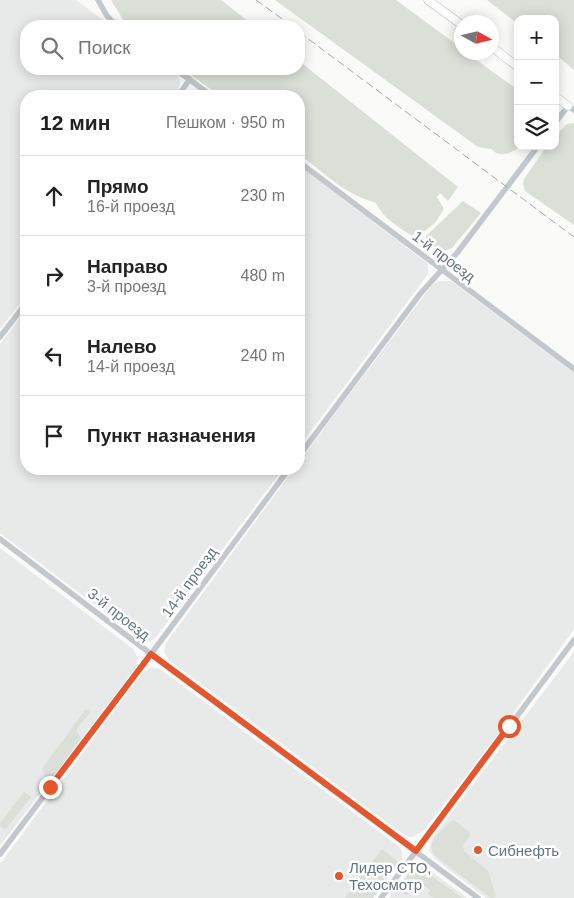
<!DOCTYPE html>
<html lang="ru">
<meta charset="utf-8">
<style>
:root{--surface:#fff;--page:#f2f2f2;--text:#222;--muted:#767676;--line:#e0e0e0}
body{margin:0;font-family:Helvetica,sans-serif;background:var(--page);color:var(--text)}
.controls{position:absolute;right:15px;top:15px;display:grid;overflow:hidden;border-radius:10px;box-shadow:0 2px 12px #0003}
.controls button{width:45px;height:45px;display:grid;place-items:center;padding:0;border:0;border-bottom:1px solid var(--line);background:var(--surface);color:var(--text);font:25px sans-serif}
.compass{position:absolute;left:454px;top:15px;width:45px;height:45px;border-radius:50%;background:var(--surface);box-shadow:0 2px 12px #0003;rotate:98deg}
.stop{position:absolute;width:15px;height:15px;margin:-11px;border:4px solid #e4572e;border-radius:50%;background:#fff}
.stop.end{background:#e4572e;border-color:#fff;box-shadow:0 1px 5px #0008}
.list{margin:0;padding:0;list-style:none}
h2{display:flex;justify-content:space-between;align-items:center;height:65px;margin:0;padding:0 20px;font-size:21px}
h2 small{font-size:16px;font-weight:400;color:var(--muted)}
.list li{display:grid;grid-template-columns:32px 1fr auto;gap:15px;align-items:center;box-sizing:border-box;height:80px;padding:0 20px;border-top:1px solid var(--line)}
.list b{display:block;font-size:19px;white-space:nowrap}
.list p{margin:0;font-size:16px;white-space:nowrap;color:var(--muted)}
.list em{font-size:16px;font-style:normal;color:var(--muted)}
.icon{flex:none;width:28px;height:28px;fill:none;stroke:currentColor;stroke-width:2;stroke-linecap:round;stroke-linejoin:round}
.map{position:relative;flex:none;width:574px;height:898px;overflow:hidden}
.search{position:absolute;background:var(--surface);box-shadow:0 2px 12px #0003;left:20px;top:20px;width:285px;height:55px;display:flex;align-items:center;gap:12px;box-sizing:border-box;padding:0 18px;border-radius:20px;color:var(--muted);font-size:19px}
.panel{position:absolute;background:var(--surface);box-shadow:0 2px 12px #0003;left:20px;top:90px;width:285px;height:385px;border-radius:20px}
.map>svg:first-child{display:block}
.built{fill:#e8e9e9}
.green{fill:#dadfd7}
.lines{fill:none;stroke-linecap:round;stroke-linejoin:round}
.major-casing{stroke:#b5babe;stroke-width:9}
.minor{stroke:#c3c8cc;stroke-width:5.5}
.major{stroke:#fff;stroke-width:8}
.rail{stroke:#a2aab0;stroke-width:1;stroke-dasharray:8 4;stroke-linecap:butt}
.route{stroke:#e4572e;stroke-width:6}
.poi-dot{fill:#e4572e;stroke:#fff;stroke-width:2}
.labels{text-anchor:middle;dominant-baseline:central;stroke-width:5;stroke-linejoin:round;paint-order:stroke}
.street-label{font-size:15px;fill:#657683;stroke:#fff}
.poi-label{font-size:15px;fill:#657683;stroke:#fff;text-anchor:start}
</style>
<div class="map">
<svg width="574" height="898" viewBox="0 0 574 898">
<rect width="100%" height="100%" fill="#fafaf8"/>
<!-- built -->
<g class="built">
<polygon points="0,0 76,0 111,26 26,26 26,69 168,69 178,76 180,83 178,90 173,96 26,96 26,296 0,329"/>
<polygon points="191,90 196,90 206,96 184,96 188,91"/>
<polygon points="299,165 427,263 428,267 428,274 425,278 299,447"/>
<polygon points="439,281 451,281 457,285 574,373 574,629 498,734 423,831 414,836 410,837 404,835 169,660 164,652 166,643 294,469 299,469 299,463 336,412 432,285"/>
<polygon points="26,310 26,469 283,469 156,637 152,640 148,642 143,641 140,639 0,533 0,344"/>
<polygon points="0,548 133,649 138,658 136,667 0,846"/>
<polygon points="574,652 574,898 486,898 434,858 429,850 431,840"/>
<polygon points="152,667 160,669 397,845 401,849 402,855 402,860 373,898 0,898 0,864 143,672"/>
<polygon points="419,865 425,867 467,898 389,898 409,872 416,866"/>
</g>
<!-- green -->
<g class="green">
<polygon points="111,0 221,0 254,26 129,26 122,18"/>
<path d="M275,0H396L461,48L462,52L467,53L518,90V146H520C512,154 499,158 491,149L478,147Z"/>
<polygon points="487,0 574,0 574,70 555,54 555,19 518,19 518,24"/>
<path d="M299,61L458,187L448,201L440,193L437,197L444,209L435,223L422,233L411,235C398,227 382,217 376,203C368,200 358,197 350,192C331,182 317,166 299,155V96H220L183,69H299Z"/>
<polygon points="574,123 574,225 525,191 523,184 524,179 547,146 555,146 555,136 567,124"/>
<polygon points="463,201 481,213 452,248 444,251 428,245 425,240 426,236"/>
<polygon points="86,709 90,712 76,730 81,738 54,776 50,777 45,776 42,769"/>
<polygon points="24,792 31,797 5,830 0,826 0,823"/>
<path d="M454,820L469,832L470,835L463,846L464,851L488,871L496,896L493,898H491L434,855C432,851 431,848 432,843C435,837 448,822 454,820Z"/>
<polygon points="382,849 399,863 373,898 345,898"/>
<polygon points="416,868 420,869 426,872 462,898 433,898 428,894 430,890 417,881 407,895 405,895 402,892 402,884 409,873"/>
</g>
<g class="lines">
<defs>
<g id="major">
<polyline points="428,0 462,25"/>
<polyline points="492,47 518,67"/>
<polyline points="555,96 568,106"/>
</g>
</defs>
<!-- major casing -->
<use href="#major" class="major-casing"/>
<!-- minor -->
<g class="minor">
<polyline points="98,0 107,16 117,26"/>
<polyline points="175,69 212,96"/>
<polyline points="178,96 190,79"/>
<polyline points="555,123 568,106 574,110"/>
<polyline points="299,162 574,369"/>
<polyline points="0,337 26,303"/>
<polyline points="299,456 420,294 457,253 538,146"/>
<polyline points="0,539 151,654 478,898"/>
<polyline points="0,854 151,654 289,469"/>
<polyline points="381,898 574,640"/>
</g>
<!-- major -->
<use href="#major" class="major"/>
<!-- rail -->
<g class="rail">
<polyline points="256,0 292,26"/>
<polyline points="299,32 574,237"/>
</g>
</g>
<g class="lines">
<!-- route -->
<polyline class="route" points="50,787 151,654 416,851 509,726"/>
</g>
<!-- markers -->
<g class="poi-dot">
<circle cx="478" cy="850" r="5"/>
<circle cx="339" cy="876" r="5"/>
</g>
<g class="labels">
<!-- street labels -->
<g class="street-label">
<text transform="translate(444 256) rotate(37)">1-й проезд</text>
<text transform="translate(189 582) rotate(-54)">14-й проезд</text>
<text transform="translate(119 614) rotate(38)">3-й проезд</text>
</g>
<!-- poi labels -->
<g class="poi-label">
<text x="488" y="850">Сибнефть</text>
<text x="349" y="867">Лидер СТО,<tspan x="349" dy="17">Техосмотр</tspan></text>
</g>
</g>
</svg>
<div class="controls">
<button>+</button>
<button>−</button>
<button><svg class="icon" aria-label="layers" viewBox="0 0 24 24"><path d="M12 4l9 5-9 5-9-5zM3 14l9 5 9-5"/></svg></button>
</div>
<svg class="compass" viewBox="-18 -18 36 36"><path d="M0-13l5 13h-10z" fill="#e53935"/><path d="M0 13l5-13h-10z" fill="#767676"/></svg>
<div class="stop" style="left:509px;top:726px"></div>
<div class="stop end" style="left:50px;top:787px"></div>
<div class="search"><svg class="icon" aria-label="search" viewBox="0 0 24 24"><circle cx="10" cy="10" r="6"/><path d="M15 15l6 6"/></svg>Поиск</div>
<section class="panel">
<h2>12 мин<small>Пешком · 950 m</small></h2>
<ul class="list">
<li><svg class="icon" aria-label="ahead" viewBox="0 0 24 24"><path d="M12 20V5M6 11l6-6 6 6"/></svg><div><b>Прямо</b><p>16-й проезд</p></div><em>230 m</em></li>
<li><svg class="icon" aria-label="right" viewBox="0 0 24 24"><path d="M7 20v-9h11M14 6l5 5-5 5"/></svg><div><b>Направо</b><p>3-й проезд</p></div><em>480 m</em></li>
<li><svg class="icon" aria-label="left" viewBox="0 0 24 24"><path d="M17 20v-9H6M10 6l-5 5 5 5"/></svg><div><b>Налево</b><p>14-й проезд</p></div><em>240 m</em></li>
<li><svg class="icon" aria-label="arrive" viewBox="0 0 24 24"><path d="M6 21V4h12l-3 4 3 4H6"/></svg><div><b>Пункт назначения</b></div></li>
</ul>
</section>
</div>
